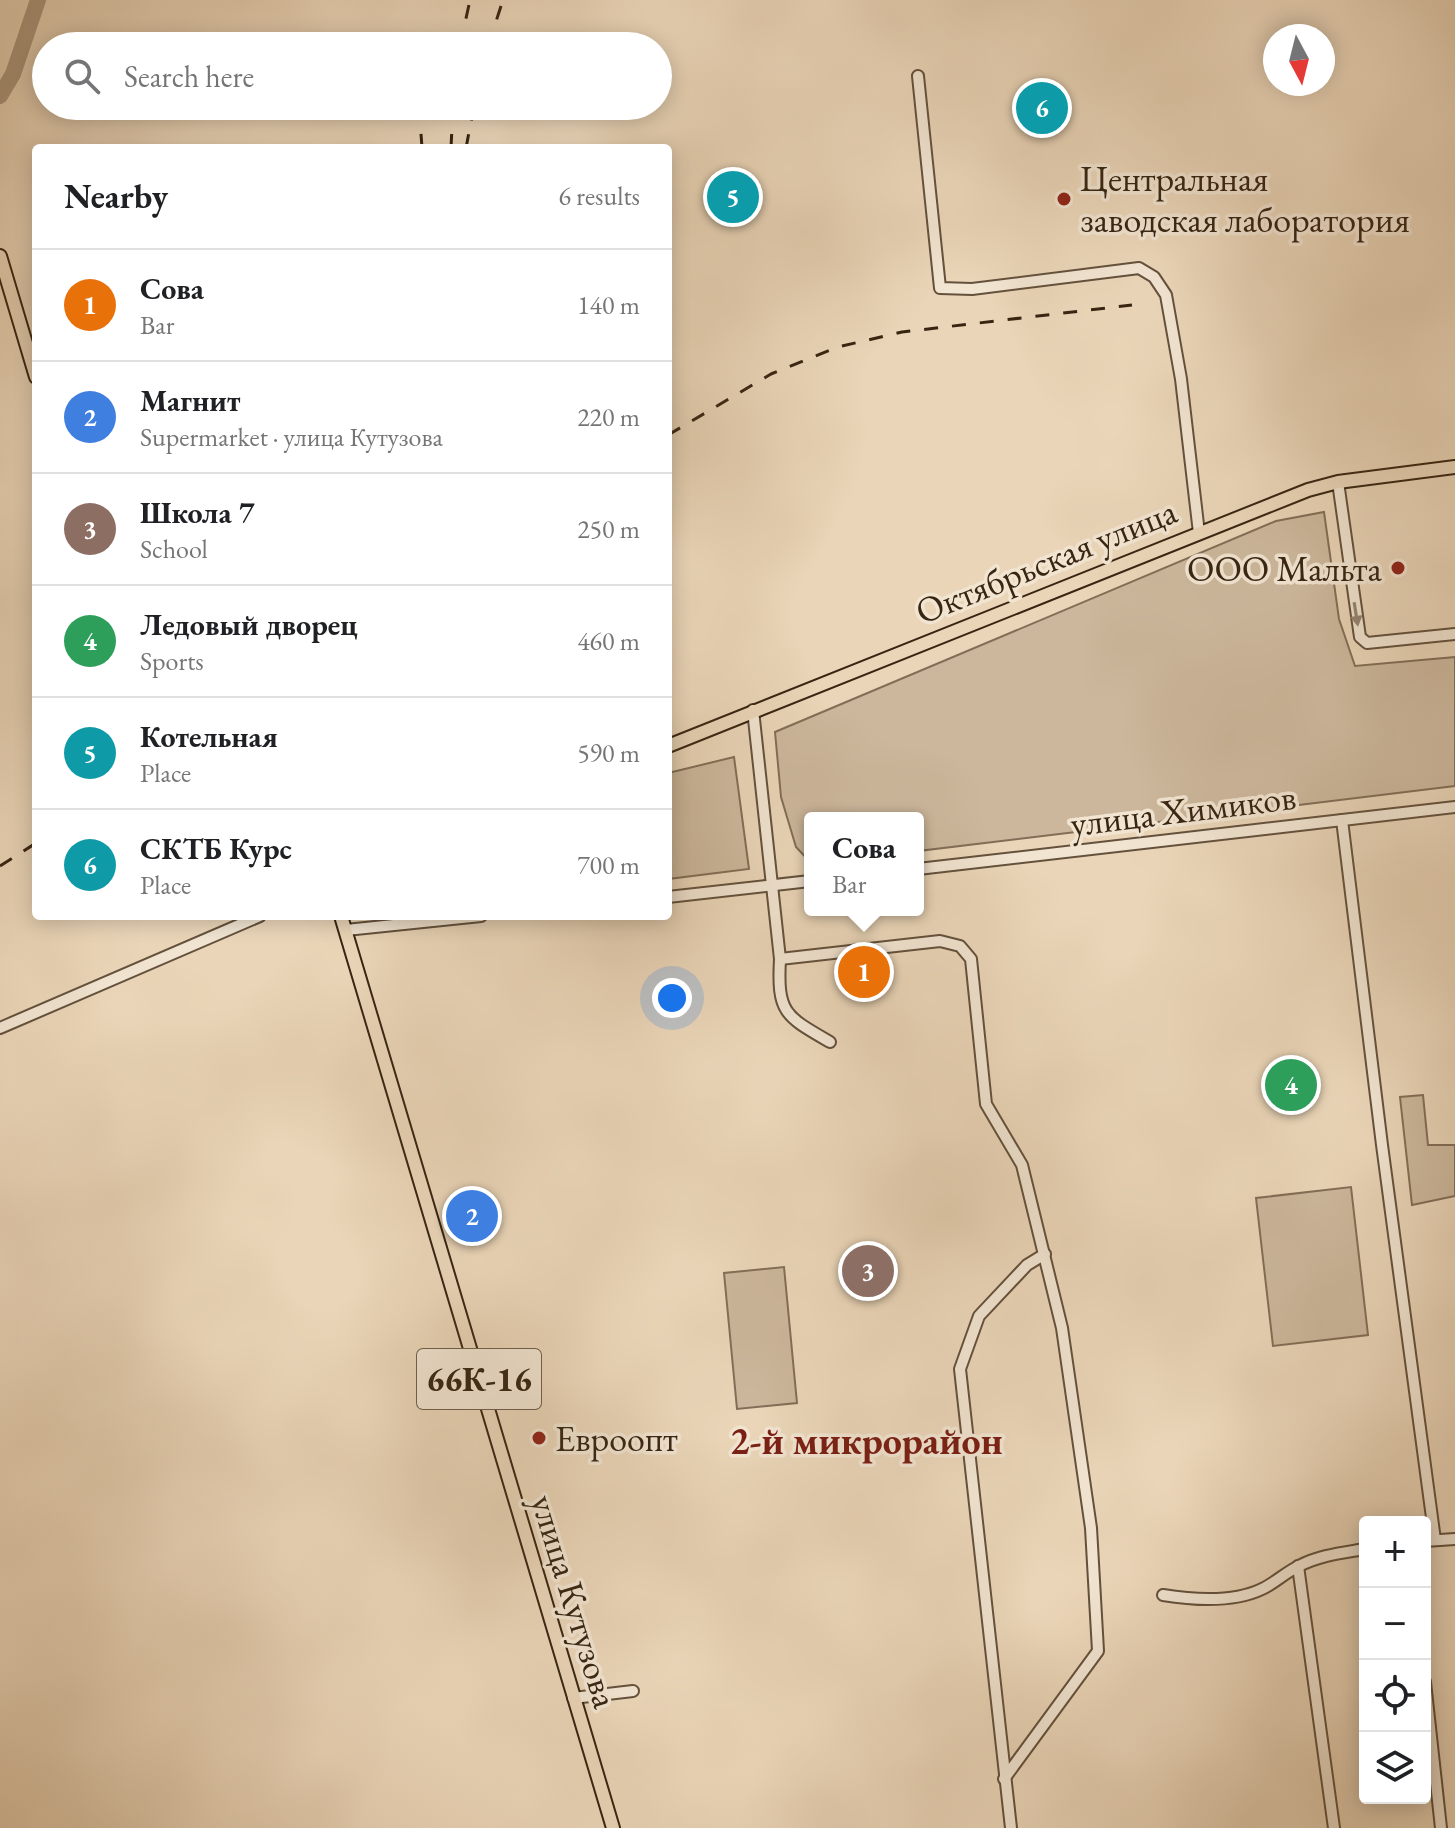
<!DOCTYPE html>
<meta charset="utf-8">
<style>
:root{--surface:#fff;--page:#f6f6f6;--text:#202124;--muted:#757577;--line:#e0e0e0;--accent:#8f2418}
body{margin:0;font-family:"EB Garamond",serif;background:var(--page);color:var(--text)}
.controls{position:absolute;right:24px;bottom:24px;display:grid;overflow:hidden;border-radius:8px;box-shadow:0 4px 20px #0003}
.controls button{width:72px;height:72px;display:grid;place-items:center;padding:0;border:0;border-bottom:2px solid var(--line);background:var(--surface);color:var(--text);font:40px sans-serif}
.compass{position:absolute;left:1263px;top:24px;width:72px;height:72px;border-radius:50%;background:var(--surface);box-shadow:0 4px 20px #0003;rotate:173deg}
.you{position:absolute;left:672px;top:998px;width:28px;height:28px;margin:-20px;border:6px solid #fff;border-radius:50%;background:#1a73e8;box-shadow:0 0 0 12px #1a73e833}
.badge{display:grid;place-items:center;width:52px;height:52px;border-radius:50%;background:var(--accent);color:#fff;font-size:26px;font-weight:700}
.pin{position:absolute;translate:-50% -50%;border:4px solid #fff;box-shadow:0 2px 8px #0006}
.popup{position:absolute;left:804px;top:812px;width:120px;height:104px;box-sizing:border-box;display:grid;place-content:center;border-radius:8px;background:var(--surface);filter:drop-shadow(0 2px 6px #0005);font-size:26px;white-space:nowrap;color:var(--muted)}
.popup b{font-size:30px;color:var(--text)}
.popup::after{content:'';position:absolute;left:50%;top:100%;margin-left:-16px;border:16px solid transparent;border-top-color:var(--surface)}
.list{margin:0;padding:0;list-style:none}
h2{display:flex;justify-content:space-between;align-items:center;height:104px;margin:0;padding:0 32px;font-size:34px}
h2 small{font-size:26px;font-weight:400;color:var(--muted)}
.list li{display:grid;grid-template-columns:52px 1fr auto;gap:24px;align-items:center;box-sizing:border-box;height:112px;padding:0 32px;border-top:2px solid var(--line)}
.list b{display:block;font-size:30px;white-space:nowrap}
.list p{margin:0;font-size:26px;white-space:nowrap;color:var(--muted)}
.list em{font-size:26px;font-style:normal;color:var(--muted)}
.icon{flex:none;width:44px;height:44px;fill:none;stroke:currentColor;stroke-width:2;stroke-linecap:round;stroke-linejoin:round}
.map{position:relative;flex:none;width:1455px;height:1828px;overflow:hidden}
.search{position:absolute;background:var(--surface);box-shadow:0 4px 20px #0003;left:32px;top:32px;width:640px;height:88px;display:flex;align-items:center;gap:20px;box-sizing:border-box;padding:0 28px;border-radius:44px;color:var(--muted);font-size:30px}
.panel{position:absolute;background:var(--surface);box-shadow:0 4px 20px #0003;left:32px;top:144px;width:640px;height:776px;border-radius:8px}
.map>svg:first-child{display:block}
.green{fill:#ccb79c;stroke:#826e57;stroke-width:2}
.lines{fill:none;stroke-linecap:round;stroke-linejoin:round}
.river{stroke:#ad9980;stroke-width:16}
.minor-casing{stroke:#64513c;stroke-width:14}
.major-casing{stroke:#372512;stroke-width:16}
.minor{stroke:#f1e4d1;stroke-width:10}
.major{stroke:#ead5b8;stroke-width:12}
.rail{stroke:#372512;stroke-width:3;stroke-dasharray:14 14;stroke-linecap:butt}
.oneway{fill:#948472}
.poi-dot{fill:#8f2418;stroke:#f1e4d1;stroke-width:3}
.labels{text-anchor:middle;dominant-baseline:central;stroke-width:7;stroke-linejoin:round;paint-order:stroke}
.shield{fill:#f1e4d1;stroke:#6f5e4b;stroke-width:2}
.shield-label{font-size:34px;font-weight:bold;fill:#372512}
.poi-label{font-size:36px;fill:#372512;stroke:#f1e4d1;text-anchor:start}
.street-label{font-size:36px;fill:#372512;stroke:#f1e4d1}
.neighbourhood-label{font-size:38px;font-weight:bold;fill:#7a1f14;stroke:#f1e4d1}
</style>
<div class="map">
<svg width="1455" height="1828" viewBox="0 0 1455 1828">
<rect width="100%" height="100%" fill="#ead5b8"/>
<filter id="stains"><feTurbulence type="fractalNoise" baseFrequency=".0025" numOctaves="4"/><feColorMatrix values="0 0 0 0 .2 0 0 0 0 .09 0 0 0 0 .02 0 0 0 .5 -.17"/></filter>
<radialGradient id="worn" r=".72"><stop offset=".6" stop-color="#630" stop-opacity="0"/><stop offset="1" stop-color="#630" stop-opacity=".3"/></radialGradient>
<!-- green -->
<g class="green">
<polygon points="1324,512 1339,619 1355,666 1455,657 1455,786 918,851 918,818 810,818 810,862 796,847 781,797 775,732 1276,521"/>
<polygon points="734,757 749,869 668,879 668,773"/>
<polygon points="1423,1095 1428,1145 1455,1145 1455,1196 1412,1205 1400,1097"/>
<polygon points="1351,1187 1368,1335 1273,1346 1256,1198"/>
<polygon points="784,1267 797,1403 737,1409 724,1273"/>
</g>
<g class="lines">
<!-- river -->
<polyline class="river" points="0,96 13,74 38,0"/>
<defs>
<g id="minor">
<polyline points="918,76 940,288 972,289 1139,268 1154,277 1166,295 1181,379 1199,533"/>
<polyline points="1338,482 1360,637 1367,643 1455,634"/>
<polyline points="753,710 780,959 940,941 960,946 971,959 986,1104 1022,1165 1062,1328 1091,1528 1098,1651 1004,1779"/>
<polyline points="1342,820 1382,1145 1435,1540"/>
<polyline points="918,869 1455,807"/>
<polyline points="668,897 810,881"/>
<polyline points="346,930 481,916"/>
<path d="M780,959C777,1013 785,1016 830,1042"/>
<polyline points="0,1028 260,916"/>
<polyline points="1425,1541 1455,1539"/>
<polyline points="1298,1566 1334,1828"/>
<path d="M1163,1595C1194,1600 1233,1603 1262,1589C1275,1583 1286,1572 1299,1566C1320,1555 1342,1553 1365,1549"/>
<polyline points="1425,1682 1441,1828"/>
<polyline points="573,1698 633,1691"/>
<polyline points="1011,1828 960,1369 979,1316 1027,1265 1045,1254"/>
</g>
<g id="major">
<polyline points="0,256 36,377"/>
<polyline points="668,746 1308,490 1338,482 1455,467"/>
<polyline points="341,916 613,1828"/>
</g>
</defs>
<!-- minor casing -->
<use href="#minor" class="minor-casing"/>
<!-- major casing -->
<use href="#major" class="major-casing"/>
<!-- minor -->
<use href="#minor" class="minor"/>
<!-- major -->
<use href="#major" class="major"/>
<!-- rail -->
<g class="rail">
<polyline points="460,46 470,0"/>
<polyline points="488,46 503,0"/>
<polyline points="419,106 422,148"/>
<polyline points="451,148 453,106"/>
<polyline points="466,148 474,106"/>
<polyline points="668,435 771,374 838,347 902,332 1132,305"/>
<polyline points="0,866 36,843"/>
</g>
</g>
<!-- one-way arrows -->
<defs><path id="oneway-solid" d="M-6-.8H1V-3.2L6.5 0L1 3.2V.8H-6Z" transform="scale(2)"/></defs>
<use class="oneway" href="#oneway-solid" transform="translate(1356 614) rotate(81)"/>
<!-- markers -->
<g class="poi-dot">
<circle cx="1064" cy="199" r="8"/>
<circle cx="1398" cy="568" r="8"/>
<circle cx="539" cy="1438" r="8"/>
</g>
<g class="labels">
<!-- shield labels -->
<rect class="shield" x="417" y="1349" width="124" height="60" rx="6"/>
<g class="shield-label">
<text x="479" y="1379">66К-16</text>
</g>
<!-- poi labels -->
<g class="poi-label">
<text x="1080" y="178">Центральная<tspan x="1080" dy="41">заводская лаборатория</tspan></text>
<text x="1382" y="568" text-anchor="end">ООО Мальта</text>
<text x="555" y="1438">Евроопт</text>
</g>
<!-- street labels -->
<g class="street-label">
<text transform="translate(1046 561) rotate(-22)">Октябрьская улица</text>
<text transform="translate(1183 810) rotate(-7)">улица Химиков</text>
<text transform="translate(575 1601) rotate(73)">улица Кутузова</text>
</g>
<!-- neighbourhood labels -->
<g class="neighbourhood-label">
<text x="866" y="1440">2-й микрорайон</text>
</g>
</g>
<rect width="100%" height="100%" filter="url(#stains)"/>
<rect width="100%" height="100%" fill="url(#worn)"/>
</svg>
<div class="controls">
<button>+</button>
<button>−</button>
<button><svg class="icon" aria-label="locate" viewBox="0 0 24 24"><circle cx="12" cy="12" r="6"/><path d="M12 2v4M12 18v4M2 12h4M18 12h4"/></svg></button>
<button><svg class="icon" aria-label="layers" viewBox="0 0 24 24"><path d="M12 4l9 5-9 5-9-5zM3 14l9 5 9-5"/></svg></button>
</div>
<svg class="compass" viewBox="-18 -18 36 36"><path d="M0-13l5 13h-10z" fill="#e53935"/><path d="M0 13l5-13h-10z" fill="#757577"/></svg>
<div class="you"></div>
<div class="pin badge" style="left:864px;top:972px;background:#e8710a">1</div>
<div class="popup"><b>Сова</b>Bar</div>
<div class="pin badge" style="left:472px;top:1216px;background:#3f7fe0">2</div>
<div class="pin badge" style="left:868px;top:1271px;background:#8d6e63">3</div>
<div class="pin badge" style="left:1291px;top:1085px;background:#2e9e5b">4</div>
<div class="pin badge" style="left:733px;top:197px;background:#0f9aa8">5</div>
<div class="pin badge" style="left:1042px;top:108px;background:#0f9aa8">6</div>
<div class="search"><svg class="icon" aria-label="search" viewBox="0 0 24 24"><circle cx="10" cy="10" r="6"/><path d="M15 15l6 6"/></svg>Search here</div>
<section class="panel">
<h2>Nearby<small>6 results</small></h2>
<ul class="list">
<li><span class="badge" style="background:#e8710a">1</span><div><b>Сова</b><p>Bar</p></div><em>140 m</em></li>
<li><span class="badge" style="background:#3f7fe0">2</span><div><b>Магнит</b><p>Supermarket · улица Кутузова</p></div><em>220 m</em></li>
<li><span class="badge" style="background:#8d6e63">3</span><div><b>Школа 7</b><p>School</p></div><em>250 m</em></li>
<li><span class="badge" style="background:#2e9e5b">4</span><div><b>Ледовый дворец</b><p>Sports</p></div><em>460 m</em></li>
<li><span class="badge" style="background:#0f9aa8">5</span><div><b>Котельная</b><p>Place</p></div><em>590 m</em></li>
<li><span class="badge" style="background:#0f9aa8">6</span><div><b>СКТБ Курс</b><p>Place</p></div><em>700 m</em></li>
</ul>
</section>
</div>
